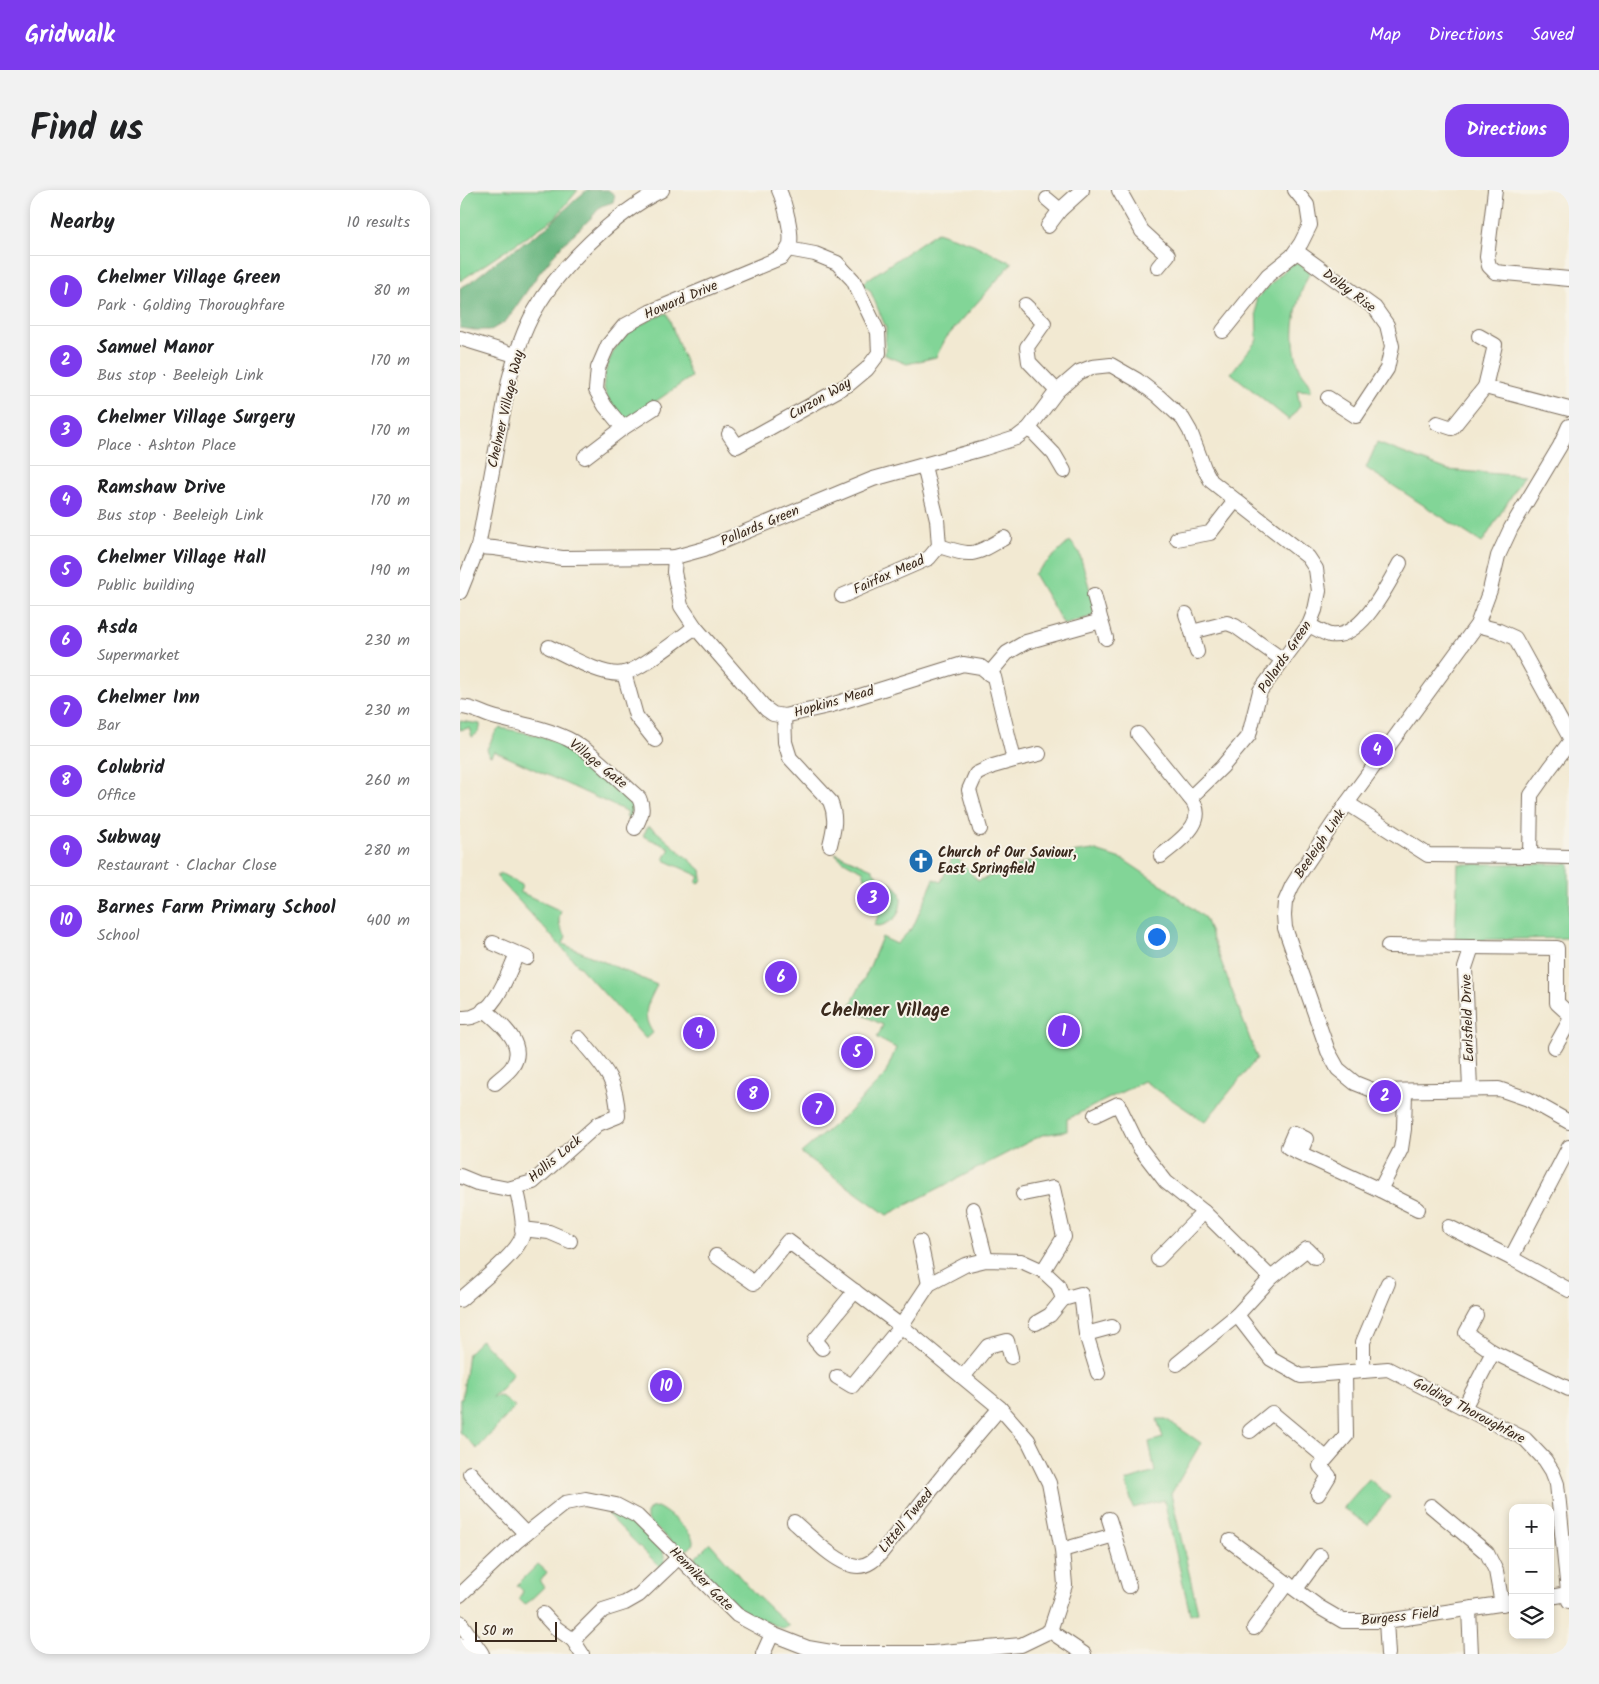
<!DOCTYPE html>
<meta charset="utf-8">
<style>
:root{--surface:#fff;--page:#f2f2f2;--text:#202124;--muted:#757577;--line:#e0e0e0;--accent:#7c3aed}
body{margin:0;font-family:Kalam,sans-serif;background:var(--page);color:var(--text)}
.controls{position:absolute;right:15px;bottom:15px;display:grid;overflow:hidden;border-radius:10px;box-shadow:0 2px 8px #0003}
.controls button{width:45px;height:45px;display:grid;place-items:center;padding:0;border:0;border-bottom:1px solid var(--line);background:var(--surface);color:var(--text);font:25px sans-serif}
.scale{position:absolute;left:15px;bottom:12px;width:82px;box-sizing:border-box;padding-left:5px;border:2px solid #3b2a1e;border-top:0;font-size:14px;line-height:18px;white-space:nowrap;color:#3b2a1e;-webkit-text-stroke:4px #f7f3e8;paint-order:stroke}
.you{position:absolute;left:696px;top:746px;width:18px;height:18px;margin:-12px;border:4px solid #fff;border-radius:50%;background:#1a73e8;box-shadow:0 0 0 8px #1a73e833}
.badge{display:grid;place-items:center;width:32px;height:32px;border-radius:50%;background:var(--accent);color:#fff;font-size:16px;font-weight:700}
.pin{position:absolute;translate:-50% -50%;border:2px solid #fff;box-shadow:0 1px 5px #0006}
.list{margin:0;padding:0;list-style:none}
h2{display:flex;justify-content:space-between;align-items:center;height:65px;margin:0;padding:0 20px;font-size:21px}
h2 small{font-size:16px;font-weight:400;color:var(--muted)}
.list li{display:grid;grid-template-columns:32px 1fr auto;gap:15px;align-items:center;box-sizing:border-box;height:70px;padding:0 20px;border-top:1px solid var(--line)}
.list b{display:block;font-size:19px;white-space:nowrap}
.list p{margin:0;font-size:16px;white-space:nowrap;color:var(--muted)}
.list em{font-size:16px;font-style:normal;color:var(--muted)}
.icon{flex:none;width:28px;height:28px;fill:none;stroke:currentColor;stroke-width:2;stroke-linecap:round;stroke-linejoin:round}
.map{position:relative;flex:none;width:1109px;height:1464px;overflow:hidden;border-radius:20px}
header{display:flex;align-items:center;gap:30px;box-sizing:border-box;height:70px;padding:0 25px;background:var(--accent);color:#fff}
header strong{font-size:24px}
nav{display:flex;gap:28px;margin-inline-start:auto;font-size:18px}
.intro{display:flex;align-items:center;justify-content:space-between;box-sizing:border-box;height:120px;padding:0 30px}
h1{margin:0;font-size:35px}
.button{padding:12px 22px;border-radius:20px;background:var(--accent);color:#fff;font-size:18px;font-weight:700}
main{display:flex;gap:30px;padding:0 30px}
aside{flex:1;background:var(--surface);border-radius:20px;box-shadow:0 2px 8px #0003}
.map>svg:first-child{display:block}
.green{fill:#82d597;stroke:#5e805a}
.forest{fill:#69b680;stroke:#52704f}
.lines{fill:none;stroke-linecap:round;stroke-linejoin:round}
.minor-casing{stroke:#7b6d5d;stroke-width:16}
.minor{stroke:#fff;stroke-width:14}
.labels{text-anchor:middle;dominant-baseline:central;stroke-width:4;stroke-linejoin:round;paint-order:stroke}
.street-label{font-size:14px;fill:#3b2a1e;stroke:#f7f3e8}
.poi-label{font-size:14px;font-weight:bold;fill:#3b2a1e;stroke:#f7f3e8;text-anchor:start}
.district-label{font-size:19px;font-weight:bold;fill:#3b2a1e;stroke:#f7f3e8}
</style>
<header>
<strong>Gridwalk</strong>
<nav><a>Map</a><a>Directions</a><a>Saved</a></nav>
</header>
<div class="intro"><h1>Find us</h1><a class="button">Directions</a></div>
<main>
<aside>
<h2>Nearby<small>10 results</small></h2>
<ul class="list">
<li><span class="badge">1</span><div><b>Chelmer Village Green</b><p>Park · Golding Thoroughfare</p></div><em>80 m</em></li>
<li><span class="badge">2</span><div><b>Samuel Manor</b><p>Bus stop · Beeleigh Link</p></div><em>170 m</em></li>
<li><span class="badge">3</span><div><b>Chelmer Village Surgery</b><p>Place · Ashton Place</p></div><em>170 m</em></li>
<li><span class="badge">4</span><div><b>Ramshaw Drive</b><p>Bus stop · Beeleigh Link</p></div><em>170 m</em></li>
<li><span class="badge">5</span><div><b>Chelmer Village Hall</b><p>Public building</p></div><em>190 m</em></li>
<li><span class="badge">6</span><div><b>Asda</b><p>Supermarket</p></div><em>230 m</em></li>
<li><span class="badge">7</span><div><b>Chelmer Inn</b><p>Bar</p></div><em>230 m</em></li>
<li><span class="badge">8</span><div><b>Colubrid</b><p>Office</p></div><em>260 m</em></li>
<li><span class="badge">9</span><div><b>Subway</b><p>Restaurant · Clachar Close</p></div><em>280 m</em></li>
<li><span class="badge">10</span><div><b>Barnes Farm Primary School</b><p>School</p></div><em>400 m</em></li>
</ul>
</aside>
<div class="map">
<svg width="1109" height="1464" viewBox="0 0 1109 1464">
<rect width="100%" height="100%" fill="#f7f3e8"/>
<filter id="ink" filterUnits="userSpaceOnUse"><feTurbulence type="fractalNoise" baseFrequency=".02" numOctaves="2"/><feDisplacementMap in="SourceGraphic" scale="10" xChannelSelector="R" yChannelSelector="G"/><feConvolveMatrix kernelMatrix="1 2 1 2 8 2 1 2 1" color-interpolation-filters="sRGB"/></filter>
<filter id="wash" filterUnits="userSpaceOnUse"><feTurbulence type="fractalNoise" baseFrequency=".0096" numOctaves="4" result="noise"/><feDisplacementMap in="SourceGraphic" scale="20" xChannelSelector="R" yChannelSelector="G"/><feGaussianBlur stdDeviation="1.12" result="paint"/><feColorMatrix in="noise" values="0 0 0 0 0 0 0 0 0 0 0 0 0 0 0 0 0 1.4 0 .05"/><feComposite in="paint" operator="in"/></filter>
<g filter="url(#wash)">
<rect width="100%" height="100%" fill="#f2e9d2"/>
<!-- green -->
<g class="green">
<polygon points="0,0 118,0 95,28 0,91"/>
<polygon points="477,42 513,54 552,73 486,148 476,167 447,174 425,165 426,138 410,100 401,94"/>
<path d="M832,73H839L850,82C835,111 827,150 841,181C846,190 851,190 851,201L837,200L840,216L829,230L771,183L797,150L796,109Z"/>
<path d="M207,123L231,187L179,223L163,231C156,221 149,213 145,201C142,192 145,183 148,174C158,145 180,133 207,123Z"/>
<polygon points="917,253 988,280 1064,286 1022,353 906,278"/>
<polygon points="610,351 619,362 634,414 633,426 604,435 574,384"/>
<path d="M0,531L20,534C21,541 17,544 12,547L9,538L0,540Z"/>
<path d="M40,538C55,541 71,543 86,548C120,559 147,589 171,615L173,620L170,628L166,627L168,622L34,561L31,566L29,565L27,559L35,543Z"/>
<polygon points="188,636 196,641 241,680 242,689 239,694 236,693 239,686 204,670 210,658 183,646"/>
<polygon points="633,660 664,670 706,698 745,728 797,868 745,932 684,891 607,929 607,941 582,945 427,1025 341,963 387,924 425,885 436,858 417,848 423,835 389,818 408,781 422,747 437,754 453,737 474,689 481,692 494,664 518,691 580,667"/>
<path d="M375,663L412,679C418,694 447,690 440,717C439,724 435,729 429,732C423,735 420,737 414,735L428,706L416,700L419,694L405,688L403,681C395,677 379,670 375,663Z"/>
<polygon points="998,674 1109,674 1109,748 995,750"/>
<path d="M40,683L62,695L60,702L101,721C97,731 99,738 106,746L103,754L197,795C188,814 180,824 193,843L186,849L37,687Z"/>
<polygon points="21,1150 53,1183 42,1199 32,1207 41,1206 55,1217 17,1259 0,1242 0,1209 2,1209 8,1163"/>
<polygon points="697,1229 706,1229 741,1253 711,1304 738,1422 730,1424 704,1310 673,1318 666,1291 695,1282 689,1252 703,1248"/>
<polygon points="909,1289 930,1307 908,1335 883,1318"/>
<polygon points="139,1316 163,1324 192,1349 203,1361 205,1371 202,1379"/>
<path d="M197,1317C205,1320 232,1342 233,1351C233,1357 228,1360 222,1361L187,1330V1323L191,1318Z"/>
<polygon points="250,1353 295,1404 329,1436 323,1439 280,1420 235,1378 236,1367"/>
<polygon points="78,1374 87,1382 80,1392 84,1397 65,1415 59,1409 63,1401 57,1395"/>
</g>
<!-- forest -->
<polygon class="forest" points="127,0 148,0 155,5 153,12 141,16 131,28 102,55 80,82 46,131 31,140 14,140 0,138 0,98 11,92 32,75 86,38 114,11"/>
</g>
<g filter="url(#ink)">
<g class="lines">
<defs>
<g id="minor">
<polyline points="659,0 682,41 708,65 698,77"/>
<polyline points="1035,0 1027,67 1029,76 1035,82 1109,89"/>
<polyline points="587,9 600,20"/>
<polyline points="588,36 600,20 622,0"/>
<polyline points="836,61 915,118 927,135 932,156 927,179 896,226 868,208"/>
<polyline points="565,115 584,133 567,157 569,172 597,201"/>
<polyline points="763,141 808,85 832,66 841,53 850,35 847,15 835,0"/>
<polyline points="1019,146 1035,155 1025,197"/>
<polyline points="0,148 55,165"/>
<polyline points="977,233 992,238 1025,197 1109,219"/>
<polyline points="1109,236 1100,256 1051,338 1038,366 1030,400 1017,435 887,613 842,680 832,696 825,712 824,725 825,738 868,861 878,879 895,893 915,901 1039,899 1068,909 1109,932"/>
<polyline points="163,238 194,218"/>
<polyline points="569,238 594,264 604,281"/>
<polyline points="269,244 277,256 389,194 407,179 419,163 418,142 393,90 377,73 355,64 328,59"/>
<path d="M125,267L163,238L145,216L136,200L138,178L148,155L164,136L190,122L322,67C324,64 328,60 329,57C334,46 324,11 319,0"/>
<polyline points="717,349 750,343 775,311"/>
<path d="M479,356C513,367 513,366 544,348"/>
<path d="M18,357L34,358L102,368L215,367L244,359L413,289L525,258L556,248L569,238L597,201L619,182L632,177L651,175L677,190L698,206L723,229L730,241L744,278L751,291L848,367L856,379L859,401L855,420L849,435L800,501L789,545L762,577L730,608C751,632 717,652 701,666"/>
<polyline points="215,367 214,382 221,416 235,437 306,519 313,524 324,526 368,516 503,474 521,477 534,487 554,570 533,576 516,584 509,600 520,639"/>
<path d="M0,402L18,357L49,190C55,167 62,143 74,122C99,77 155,23 202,0"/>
<polyline points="634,405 641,431"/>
<polyline points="382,406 469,368 479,356 477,329 464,276"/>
<polyline points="726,424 732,442"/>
<path d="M849,435C855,438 863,443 870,445C901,450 927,396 940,373"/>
<polyline points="1017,435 1037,440 1055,448 1109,546"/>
<path d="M89,457C106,465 145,488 164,483C180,480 220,448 235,437"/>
<polyline points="737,462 732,442 767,433 775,436 823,470"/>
<polyline points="164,483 176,526 195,550"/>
<polyline points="529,484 547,463 566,452 641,431 646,448"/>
<path d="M0,517C13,517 24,525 37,528C60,534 86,538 108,549C132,561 158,590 179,608C185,620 180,627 175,638"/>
<path d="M324,526L325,552L330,568L370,611C377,627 374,639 370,655"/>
<polyline points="678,544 730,608"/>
<polyline points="554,570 579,564"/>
<polyline points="887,613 968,665 1070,666 1071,605 1090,578 1109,553"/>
<polyline points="1070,666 1109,667"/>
<polyline points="33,753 67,768"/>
<polyline points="928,756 1097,758 1097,813 1109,824"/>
<path d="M24,819C40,833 68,854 52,877C48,883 40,888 35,893"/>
<path d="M0,828C4,828 8,828 12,827C37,820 47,785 57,764"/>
<polyline points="1095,857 1109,832"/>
<polyline points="1010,899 1005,778 1012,757"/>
<polyline points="945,902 944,939 941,959 920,1000 958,1019"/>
<polyline points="635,925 658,914 679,957 706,992 744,1022 811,1088 777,1125 811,1169 841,1186 928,1179 1065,1249 1085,1270 1092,1281 1097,1294 1109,1411"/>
<polyline points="840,963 846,949 834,943 828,957 831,959 920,1000"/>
<path d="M0,986L17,993L48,999L73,992L138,934L158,926C157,887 142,876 119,848"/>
<polyline points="563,1004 593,998 604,1047 583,1081"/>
<polyline points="513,1019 526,1070"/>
<polyline points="989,1037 1051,1068 1109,1100"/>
<polyline points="62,1039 89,1042 110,1051"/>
<polyline points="460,1052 469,1094"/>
<polyline points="1051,1068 1109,957"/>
<polyline points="698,1069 744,1022"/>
<polyline points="811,1088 847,1059 855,1067"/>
<path d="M0,1110C15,1096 56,1065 62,1047C65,1035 59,1009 56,997"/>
<polyline points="1016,1125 1006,1143 1033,1162"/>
<polyline points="576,1133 590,1125 603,1109"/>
<polyline points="626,1144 652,1137"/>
<polyline points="362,1158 355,1150 395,1101"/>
<polyline points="717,1174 777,1125"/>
<polyline points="903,1181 903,1152 928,1093"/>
<polyline points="377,1187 392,1196 441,1136 469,1094 505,1075 526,1070 561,1071 583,1081 598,1095 603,1109 621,1104 626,1144 638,1183"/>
<polyline points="503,1187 528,1156 547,1151 551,1167"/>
<polyline points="1004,1218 1033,1162 1109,1199"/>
<polyline points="790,1241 812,1223 866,1268"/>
<polyline points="10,1283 34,1311 66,1344"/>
<polyline points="858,1304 869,1286 860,1276 886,1246 885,1183"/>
<polyline points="971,1316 1027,1363 1036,1381 1042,1414"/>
<polyline points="649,1329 654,1345"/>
<path d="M334,1332C349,1345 378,1376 398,1376C408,1376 415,1369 421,1363L493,1273L540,1218"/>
<polyline points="770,1351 859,1417 883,1431 926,1431 1053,1412"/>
<polyline points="602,1360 654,1345 669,1396"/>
<polyline points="836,1399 860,1366"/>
<polyline points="0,1405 57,1351 105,1313 126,1309 156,1315 177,1326 277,1425 312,1444 348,1458 377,1463 472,1463 561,1455 590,1441 605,1395 602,1360 589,1293 568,1250 540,1218 441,1136 328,1051 294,1093 256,1066"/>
<polyline points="1090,1407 1108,1404"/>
<polyline points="1009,1419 1011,1464"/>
<polyline points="83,1424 96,1438 113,1450"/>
<polyline points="926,1431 928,1464"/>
<polyline points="0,1432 22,1464"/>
<polyline points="794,1438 827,1393"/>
<polyline points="590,1441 624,1464"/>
<polyline points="0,1455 20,1461"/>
<polyline points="122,1464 113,1450 143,1420 165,1413 179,1405 219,1367"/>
<polyline points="303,1464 312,1444"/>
</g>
</defs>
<!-- minor casing -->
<use href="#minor" class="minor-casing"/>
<!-- minor -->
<use href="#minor" class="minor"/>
</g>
</g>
<!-- icons -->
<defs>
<symbol id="church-disc" viewBox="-11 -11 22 22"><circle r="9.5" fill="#1f6fb2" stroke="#f7f3e8"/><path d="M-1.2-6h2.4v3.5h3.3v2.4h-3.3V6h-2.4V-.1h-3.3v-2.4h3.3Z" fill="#fff"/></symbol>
</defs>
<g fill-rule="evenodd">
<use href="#church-disc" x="447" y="657" width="28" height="28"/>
</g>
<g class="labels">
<!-- street labels -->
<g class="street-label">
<text transform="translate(889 101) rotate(37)">Dolby Rise</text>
<text transform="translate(221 110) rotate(-23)">Howard Drive</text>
<text transform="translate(360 209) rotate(-30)">Curzon Way</text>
<text transform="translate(46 219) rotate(-77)">Chelmer Village Way</text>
<text transform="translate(300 336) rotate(-23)">Pollards Green</text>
<text transform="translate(429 385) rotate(-24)">Fairfax Mead</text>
<text transform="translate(825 467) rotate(-56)">Pollards Green</text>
<text transform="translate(374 512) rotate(-16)">Hopkins Mead</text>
<text transform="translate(138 574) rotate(39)">Village Gate</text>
<text transform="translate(860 654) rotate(-56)">Beeleigh Link</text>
<text transform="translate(1008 828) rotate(-92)">Earlsfield Drive</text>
<text transform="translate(95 969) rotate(-40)">Hollis Lock</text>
<text transform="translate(1009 1221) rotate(28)">Golding Thoroughfare</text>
<text transform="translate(446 1331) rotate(-51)">Littell Tweed</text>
<text transform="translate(241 1389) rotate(45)">Henniker Gate</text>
<text transform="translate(940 1427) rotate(-6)">Burgess Field</text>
</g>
<!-- poi labels -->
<g class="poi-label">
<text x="478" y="663">Church of Our Saviour,<tspan x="478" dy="16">East Springfield</tspan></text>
</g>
<!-- district labels -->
<g class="district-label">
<text x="425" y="821">Chelmer Village</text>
</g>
</g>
</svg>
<div class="controls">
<button>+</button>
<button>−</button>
<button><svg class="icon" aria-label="layers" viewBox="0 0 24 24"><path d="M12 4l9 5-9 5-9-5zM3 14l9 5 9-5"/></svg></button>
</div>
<div class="scale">50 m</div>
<div class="you"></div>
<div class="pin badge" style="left:604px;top:841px">1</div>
<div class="pin badge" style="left:925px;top:906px">2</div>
<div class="pin badge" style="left:413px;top:708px">3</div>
<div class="pin badge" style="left:917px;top:560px">4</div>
<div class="pin badge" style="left:397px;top:862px">5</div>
<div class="pin badge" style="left:321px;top:787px">6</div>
<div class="pin badge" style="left:358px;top:919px">7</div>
<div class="pin badge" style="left:293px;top:904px">8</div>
<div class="pin badge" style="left:239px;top:843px">9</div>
<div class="pin badge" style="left:206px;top:1196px">10</div>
</div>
</main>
